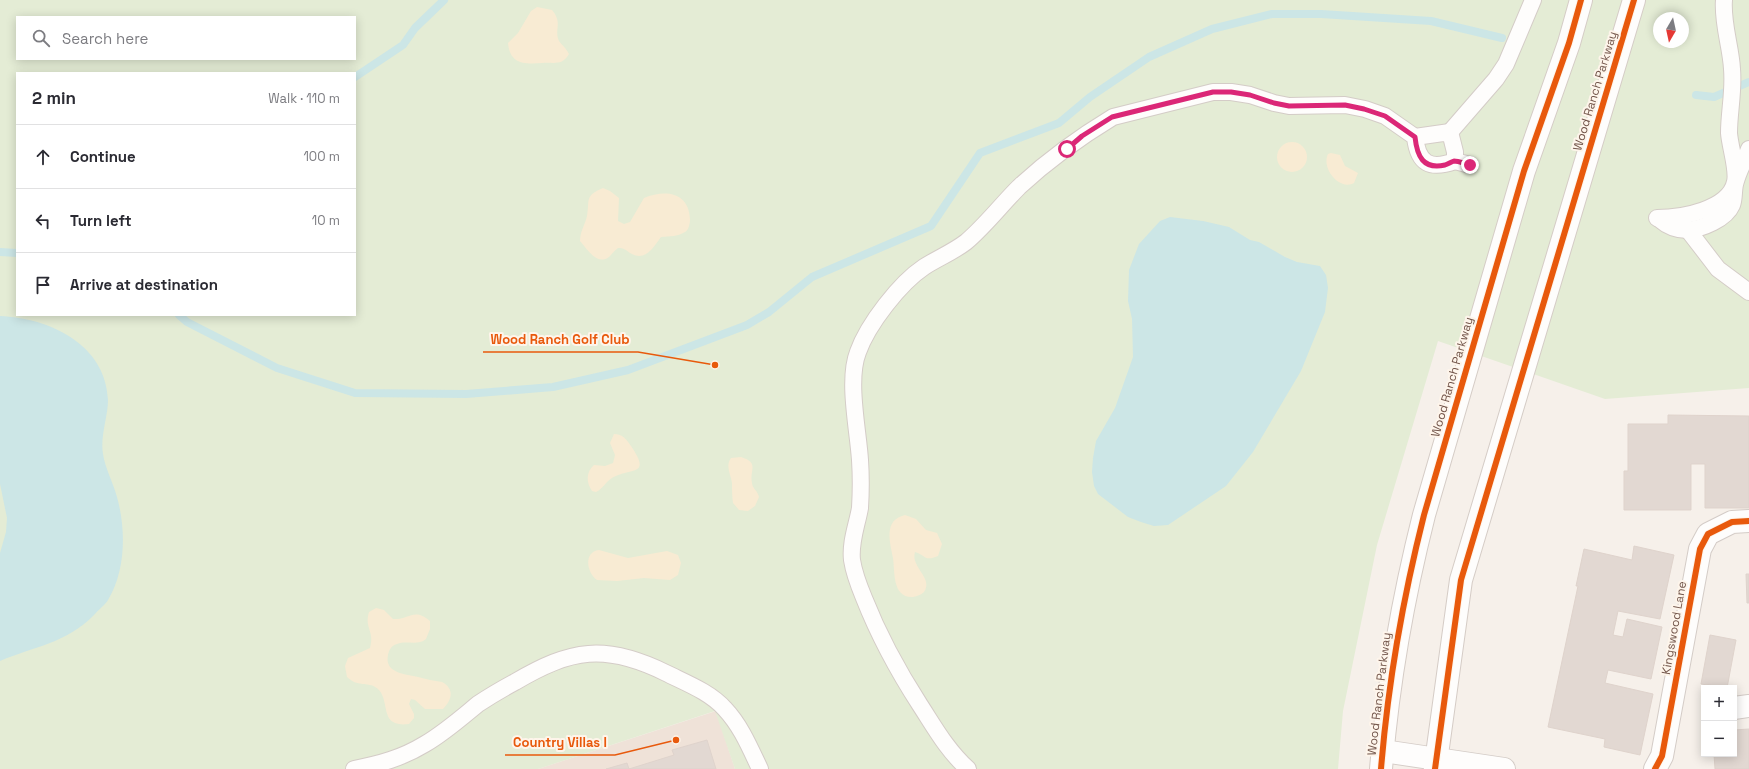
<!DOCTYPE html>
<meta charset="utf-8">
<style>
:root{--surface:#fff;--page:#f2f2f3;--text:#2b2b33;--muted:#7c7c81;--line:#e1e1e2}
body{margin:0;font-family:"Space Grotesk",sans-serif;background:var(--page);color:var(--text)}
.controls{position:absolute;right:12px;bottom:12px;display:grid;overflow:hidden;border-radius:0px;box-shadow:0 2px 10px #0003}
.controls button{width:36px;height:36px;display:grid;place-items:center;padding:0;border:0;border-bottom:1px solid var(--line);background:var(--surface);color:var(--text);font:20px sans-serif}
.compass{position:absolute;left:1653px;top:12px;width:36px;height:36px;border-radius:50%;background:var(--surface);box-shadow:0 2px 10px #0003;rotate:189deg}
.stop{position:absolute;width:12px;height:12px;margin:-9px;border:3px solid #db2777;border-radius:50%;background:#fff}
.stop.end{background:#db2777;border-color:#fff;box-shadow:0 1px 4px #0008}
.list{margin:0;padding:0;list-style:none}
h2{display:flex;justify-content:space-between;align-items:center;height:52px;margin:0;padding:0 16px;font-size:17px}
h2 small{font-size:13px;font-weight:400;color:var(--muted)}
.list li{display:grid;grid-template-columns:26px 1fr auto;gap:12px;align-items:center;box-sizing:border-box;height:64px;padding:0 16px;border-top:1px solid var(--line)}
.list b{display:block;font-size:15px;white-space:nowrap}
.list em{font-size:13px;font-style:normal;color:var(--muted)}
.icon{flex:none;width:22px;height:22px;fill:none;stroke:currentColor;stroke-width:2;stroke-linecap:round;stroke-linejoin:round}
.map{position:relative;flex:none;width:1749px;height:769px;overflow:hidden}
.search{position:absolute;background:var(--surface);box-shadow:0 2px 10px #0003;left:16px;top:16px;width:340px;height:44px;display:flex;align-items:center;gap:10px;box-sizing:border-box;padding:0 14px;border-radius:0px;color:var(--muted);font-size:15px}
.panel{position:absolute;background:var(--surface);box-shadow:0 2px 10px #0003;left:16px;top:72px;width:340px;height:244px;border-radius:0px}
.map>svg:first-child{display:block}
.residential{fill:#efe2d8}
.green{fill:#e4ecd5;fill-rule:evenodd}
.sand{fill:#f8ebd3}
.water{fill:#cce6e6}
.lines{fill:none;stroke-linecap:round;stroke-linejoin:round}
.stream{stroke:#cce6e6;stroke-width:8}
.building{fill:#e2d8d2;stroke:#dfd3cc}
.service-casing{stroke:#d4ccc7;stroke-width:18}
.minor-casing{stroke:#d4ccc7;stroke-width:24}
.secondary-casing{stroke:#d5ccc6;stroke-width:24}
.service{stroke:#fefdfc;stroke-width:16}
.minor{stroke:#fefdfc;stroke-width:22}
.secondary{stroke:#fefdfc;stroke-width:22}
.cycleway-casing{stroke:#fef5eb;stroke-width:8}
.cycleway{stroke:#e8590c;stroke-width:6}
.route{stroke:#db2777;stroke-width:5}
.labels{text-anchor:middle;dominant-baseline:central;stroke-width:4;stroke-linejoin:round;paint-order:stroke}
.street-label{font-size:12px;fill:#73564b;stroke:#fef5eb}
.leader{fill:none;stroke:#e8590c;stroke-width:1.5}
.callout-dot{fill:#e8590c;stroke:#fef5eb;stroke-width:1.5}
.callout-label{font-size:13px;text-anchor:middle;font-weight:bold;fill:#e8590c;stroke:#fef5eb;stroke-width:4;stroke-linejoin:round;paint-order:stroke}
</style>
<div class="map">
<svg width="1749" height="769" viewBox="0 0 1749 769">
<rect width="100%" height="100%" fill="#f6f0ea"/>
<!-- residential -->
<polygon class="residential" points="716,711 735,769 538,769"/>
<!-- green -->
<path class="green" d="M0,0H1749V388L1605,399L1438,341L1377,545L1343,711L1338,769H735L715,711L538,769H0ZM17,17H355V59H17ZM1659,18H1683V42H1659ZM17,73H355V315H17Z"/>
<!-- sand -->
<g class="sand">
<path d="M537,7L552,10C563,23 554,29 559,41C562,45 566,48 569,54C562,66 555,62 542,63C525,64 510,65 508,43L518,33L531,11Z"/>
<circle cx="1292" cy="157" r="15"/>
<path d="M1331,153L1340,155L1345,166L1358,173L1354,183C1339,191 1321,168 1328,154Z"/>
<path d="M603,188L610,191L619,198L618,221L624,224L630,222L644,198C665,189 689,192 690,219C690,223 689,230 685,232C677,237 670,236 661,237C653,248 645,262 630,253C626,250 624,248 618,248C614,251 612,254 609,257C597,266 587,249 580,241C580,231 585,225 587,216C590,200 584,196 603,188Z"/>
<path d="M614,434C623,434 626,439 631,446C652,477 631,467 612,478C605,482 603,489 596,492L592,491C586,482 586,472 594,465L605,466L613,463L615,455L610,443Z"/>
<path d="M741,457C760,463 749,470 752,483C752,488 758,491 759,497L755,506L748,511L739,510L733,503C732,496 732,490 732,483C731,475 725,466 731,458Z"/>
<path d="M905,515L916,519L926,530L937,533L942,544L938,556C924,562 926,555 915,552C910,567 934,578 924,592C921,595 917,596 913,597C892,598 895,572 893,558C890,542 883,520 905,515Z"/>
<path d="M599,550L628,558L667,551L678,555L681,563L678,575L670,580L644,578L617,581L597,580C587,573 583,552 599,550Z"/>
<path d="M376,608L384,610L393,619C409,620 414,607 430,621V629L426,639C418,646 406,640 397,644C391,646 389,650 388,655C384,674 407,674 418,677C426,679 434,681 442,682C455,689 452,700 443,709H425L415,700L411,699L409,704L414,714V718L409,724C378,728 391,701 378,689C370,681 358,688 347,677L345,666L348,658L370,648C375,631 364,628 369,612Z"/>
</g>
<!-- water -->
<g class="water">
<polygon points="1170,217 1203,221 1229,227 1250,240 1259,242 1285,257 1297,262 1320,266 1326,275 1328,288 1325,312 1301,371 1253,452 1226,486 1168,525 1154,526 1141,522 1128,517 1098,494 1094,486 1092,472 1093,458 1096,441 1115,408 1133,357 1132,319 1128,301 1129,270 1139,244 1160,221"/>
<path d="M0,316C49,318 106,344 108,400C108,417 100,436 103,454C105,468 113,482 117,497C126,529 126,570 108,600C105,605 98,610 94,615C65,644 35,646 0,661V553L6,532L7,518L0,484Z"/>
</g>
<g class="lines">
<!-- stream -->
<g class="stream">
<polyline points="355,77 403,45 415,28 444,0"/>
<polyline points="1696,95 1714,97 1749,82"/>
<polyline points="0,252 17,253"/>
<polyline points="179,315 187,322 277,368 355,393 466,394 553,387 628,370 747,325 769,312 812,277 931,226 980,153 1059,123 1090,97 1149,57 1212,29 1272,14 1321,14 1431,21 1502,38"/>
</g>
</g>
<!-- building -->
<g class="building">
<polygon points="1668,415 1749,416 1749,508 1705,508 1705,464 1691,464 1691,510 1624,510 1624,471 1628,471 1628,424 1668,424"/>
<polygon points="1634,546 1674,555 1660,619 1618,611 1613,635 1623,637 1627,619 1662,627 1651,679 1608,670 1605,683 1653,694 1640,755 1604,747 1605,739 1548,727 1578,586 1576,586 1584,549 1632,560"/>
<polygon points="1746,574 1749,574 1749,603 1747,603"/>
<polygon points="1710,635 1736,640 1727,688 1701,684"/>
<polygon points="1749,729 1749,769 1715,769 1714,754 1734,754 1734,730"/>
<polygon points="707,740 716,769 629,769 674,755 672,750"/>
<polygon points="627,763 629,769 606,769"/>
</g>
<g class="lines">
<defs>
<g id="service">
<polyline points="1450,132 1496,79 1506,64 1533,0"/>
<polyline points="1415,137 1450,132 1455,152 1455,161 1470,165"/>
<path d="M1657,218C1681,218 1729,210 1735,182C1738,170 1730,147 1729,133C1729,112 1734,91 1732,69C1731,47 1722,23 1724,0"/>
<path d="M1659,219C1667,226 1677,230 1687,230C1702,229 1726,219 1732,205C1735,197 1733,188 1736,181C1739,170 1745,160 1749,149"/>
<polyline points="1688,230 1718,269 1749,292"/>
<path d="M354,769C380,764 402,758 425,744C444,733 461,718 478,704C490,696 502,689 515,682C571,649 605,643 666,673C686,683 710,692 725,709C741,726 750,748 760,769"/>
<path d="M968,769C947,750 935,728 920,705C898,671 879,636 864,598C859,586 854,573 852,560C850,542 857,525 860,508C861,492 861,475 860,460C858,429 847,380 858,352C868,324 900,283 924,267C938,258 953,252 966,242C985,226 1001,205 1019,187C1047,161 1080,137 1113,117L1213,92H1231L1250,95L1274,103L1289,106L1345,105L1365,109L1385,116L1415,137C1418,164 1430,170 1455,161"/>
</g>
<g id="minor">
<polyline points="1734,708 1749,706"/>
<polyline points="1383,751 1504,769"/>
<polyline points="1655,769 1662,756 1700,549 1708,534 1732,522 1749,521"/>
</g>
<g id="secondary">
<path d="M1381,769C1388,683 1403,598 1424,515L1524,171L1569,43L1581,0"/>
<polyline points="1435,769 1461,580 1634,0"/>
</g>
</defs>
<!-- service casing -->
<use href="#service" class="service-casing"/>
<!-- minor casing -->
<use href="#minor" class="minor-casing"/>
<!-- secondary casing -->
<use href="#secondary" class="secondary-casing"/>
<!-- service -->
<use href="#service" class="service"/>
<!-- minor -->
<use href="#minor" class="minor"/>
<!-- secondary -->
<use href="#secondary" class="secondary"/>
<defs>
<g id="cycleway">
<path d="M1381,769C1388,683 1403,598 1424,515L1524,171L1569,43L1581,0"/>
<polyline points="1435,769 1461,580 1634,0"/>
<polyline points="1655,769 1662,756 1700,549 1708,534 1732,522 1749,521"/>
</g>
</defs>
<!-- cycleway casing -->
<use href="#cycleway" class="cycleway-casing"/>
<!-- cycleway -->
<use href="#cycleway" class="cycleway"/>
</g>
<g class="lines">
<!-- route -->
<path class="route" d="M1067,149L1082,136L1112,117L1213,92H1231L1250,95L1274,103L1289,106L1345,105L1364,109L1385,116L1415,137C1417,156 1423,170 1445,165C1448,164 1451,162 1454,161C1459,161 1465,164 1470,165"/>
</g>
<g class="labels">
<!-- street labels -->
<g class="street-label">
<text transform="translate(1595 91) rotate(-73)">Wood Ranch Parkway</text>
<text transform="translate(1452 377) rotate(-74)">Wood Ranch Parkway</text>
<text transform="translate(1674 628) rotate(-80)">Kingswood Lane</text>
<text transform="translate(1379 694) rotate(-83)">Wood Ranch Parkway</text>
</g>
</g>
<!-- callouts -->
<path class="leader" d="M715 365L638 352H483M676 740L615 755H505"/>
<g class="callout-dot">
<circle cx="715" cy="365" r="4"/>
<circle cx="676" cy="740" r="4"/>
</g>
<g class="callout-label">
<text x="560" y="344">Wood Ranch Golf Club</text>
<text x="560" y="747">Country Villas I</text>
</g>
</svg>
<div class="controls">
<button>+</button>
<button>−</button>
</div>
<svg class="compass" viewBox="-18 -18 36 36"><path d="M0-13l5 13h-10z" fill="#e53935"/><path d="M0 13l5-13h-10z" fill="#7c7c81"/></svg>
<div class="stop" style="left:1067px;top:149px"></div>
<div class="stop end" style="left:1470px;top:165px"></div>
<div class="search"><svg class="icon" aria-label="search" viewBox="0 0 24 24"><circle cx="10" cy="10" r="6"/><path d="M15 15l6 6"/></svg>Search here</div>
<section class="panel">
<h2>2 min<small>Walk · 110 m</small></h2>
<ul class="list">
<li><svg class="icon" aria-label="ahead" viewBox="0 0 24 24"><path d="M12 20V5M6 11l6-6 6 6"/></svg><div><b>Continue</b></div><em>100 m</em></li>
<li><svg class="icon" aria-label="left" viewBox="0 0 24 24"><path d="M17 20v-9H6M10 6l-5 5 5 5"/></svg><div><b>Turn left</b></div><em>10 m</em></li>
<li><svg class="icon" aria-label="arrive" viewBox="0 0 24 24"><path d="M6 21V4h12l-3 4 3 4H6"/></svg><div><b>Arrive at destination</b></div></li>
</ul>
</section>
</div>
